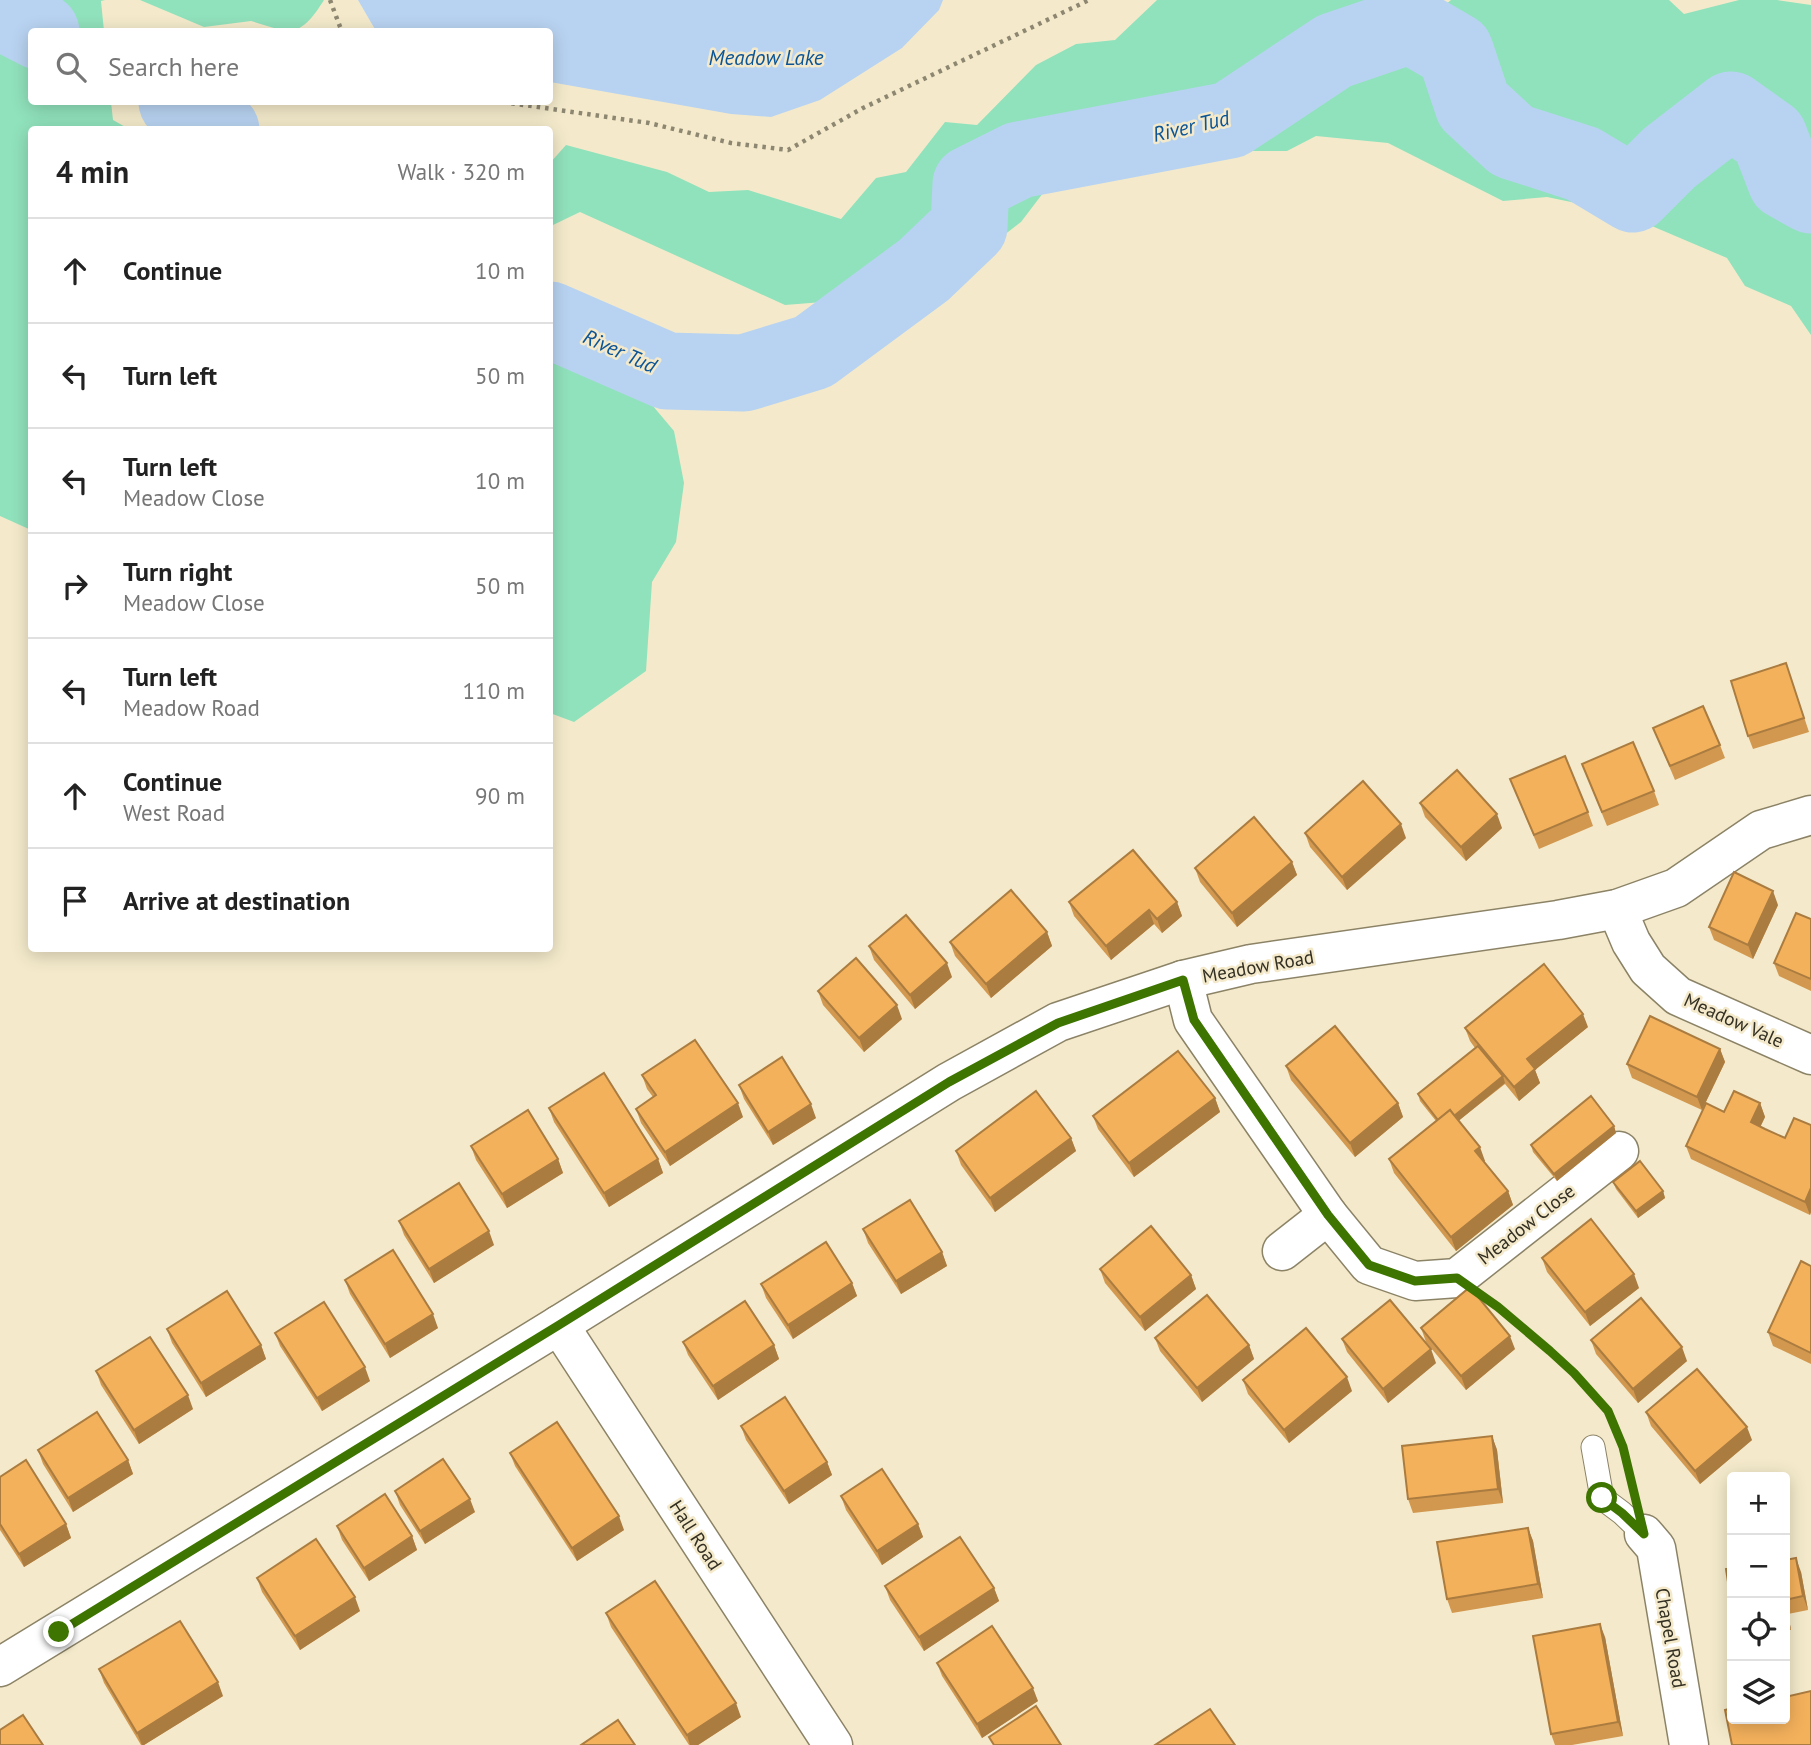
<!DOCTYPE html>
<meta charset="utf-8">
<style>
:root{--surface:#fff;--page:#f6f6f6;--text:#222;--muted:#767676;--line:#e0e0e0}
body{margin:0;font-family:"PT Sans",sans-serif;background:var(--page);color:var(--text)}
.controls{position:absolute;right:21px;bottom:21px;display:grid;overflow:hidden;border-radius:7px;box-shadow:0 4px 18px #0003}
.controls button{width:63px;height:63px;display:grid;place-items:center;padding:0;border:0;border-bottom:2px solid var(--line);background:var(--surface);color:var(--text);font:35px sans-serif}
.stop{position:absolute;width:21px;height:21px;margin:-16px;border:5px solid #3e7400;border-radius:50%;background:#fff}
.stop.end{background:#3e7400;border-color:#fff;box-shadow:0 2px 7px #0008}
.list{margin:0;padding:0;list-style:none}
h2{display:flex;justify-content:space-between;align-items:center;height:91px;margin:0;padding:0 28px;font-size:30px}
h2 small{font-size:23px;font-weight:400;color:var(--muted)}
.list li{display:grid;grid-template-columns:46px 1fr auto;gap:21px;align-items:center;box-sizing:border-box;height:105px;padding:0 28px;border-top:2px solid var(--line)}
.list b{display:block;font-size:26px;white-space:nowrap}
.list p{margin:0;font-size:23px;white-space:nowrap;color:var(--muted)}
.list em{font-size:23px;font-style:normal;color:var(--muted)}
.icon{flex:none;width:38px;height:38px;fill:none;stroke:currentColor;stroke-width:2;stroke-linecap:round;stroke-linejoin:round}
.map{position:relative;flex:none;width:1811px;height:1745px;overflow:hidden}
.search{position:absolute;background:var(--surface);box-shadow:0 4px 18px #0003;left:28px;top:28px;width:525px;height:77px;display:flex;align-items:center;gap:18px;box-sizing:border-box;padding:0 24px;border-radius:7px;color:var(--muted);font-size:26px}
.panel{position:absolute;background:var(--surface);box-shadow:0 4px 18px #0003;left:28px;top:126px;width:525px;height:826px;border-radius:7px}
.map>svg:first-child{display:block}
.green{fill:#90e2bc}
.water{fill:#b8d3f1}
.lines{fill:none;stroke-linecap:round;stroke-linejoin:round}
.river{stroke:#b8d3f1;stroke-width:77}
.service-casing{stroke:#8c8367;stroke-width:25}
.minor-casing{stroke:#8c8367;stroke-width:41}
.path{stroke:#8d8671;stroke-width:4.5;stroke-dasharray:3.5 5;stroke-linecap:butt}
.service{stroke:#fff;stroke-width:23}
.minor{stroke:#fff;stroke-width:38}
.wall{fill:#d2984f}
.shaded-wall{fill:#ab7c40}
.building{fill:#f4b15c;stroke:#ab7c40;stroke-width:2}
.route{stroke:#3e7400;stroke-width:9}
.labels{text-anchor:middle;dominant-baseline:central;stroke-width:5;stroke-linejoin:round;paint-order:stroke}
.street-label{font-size:19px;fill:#332f23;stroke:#f4eacb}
.water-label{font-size:21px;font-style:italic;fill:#0b5496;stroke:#f4eacb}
</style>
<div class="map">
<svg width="1811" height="1745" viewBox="0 0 1811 1745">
<rect width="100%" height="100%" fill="#f4eacb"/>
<!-- green -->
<g class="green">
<polygon points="0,0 105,0 101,1 104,31 32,32 32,102 111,102 113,120 129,129 32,130 31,530 0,516"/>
<path d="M140,0H324C315,14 305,30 287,32L251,21L204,27Z"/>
<polygon points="1157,0 1385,0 1439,10 1451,0 1669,0 1684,14 1739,0 1777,0 1811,5 1811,335 1791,306 1745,286 1727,258 1619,212 1547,197 1503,201 1388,143 1316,136 1287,151 1235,151 1153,121 1106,123 1091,130 1021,222 968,263 949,292 785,305 580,212 553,225 550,236 550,163 566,145 667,172 709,192 748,190 841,219 876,178 906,172 945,122 977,125 1036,65 1076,44 1115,40"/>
<polygon points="550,284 674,431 684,483 676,542 652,582 646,671 574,722 550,713"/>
</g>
<!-- water -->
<polygon class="water" points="358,0 943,0 939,10 902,48 820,100 771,117 731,114 550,82 550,32 376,31"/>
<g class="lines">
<!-- river -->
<g class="river">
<polyline points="0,11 41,32"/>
<polyline points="177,102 221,130"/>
<polyline points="550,320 667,371 744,373 813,352 924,270 969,227 971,184 1019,160 1230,120 1334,51 1410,25 1455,51 1473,105 1512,141 1583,164 1633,194 1669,158 1731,110 1769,137 1786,181 1811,195"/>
</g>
<defs>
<polyline id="service" points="1593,1447 1602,1498 1622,1513 1644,1534"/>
<g id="minor">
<polyline points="1617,909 1631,942 1648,969 1678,996 1811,1055"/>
<polyline points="1183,980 1193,1020 1328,1215 1369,1265 1415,1281 1457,1278 1619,1151"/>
<polyline points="1282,1251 1328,1215"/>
<polyline points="559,1325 833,1745"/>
<polyline points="1644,1534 1656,1548 1689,1745"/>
<polyline points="0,1667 559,1325 949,1082 1058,1022 1183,980 1251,964 1558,920 1617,909 1676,888 1761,830 1811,815"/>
</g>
</defs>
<!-- service casing -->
<use href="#service" class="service-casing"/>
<!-- minor casing -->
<use href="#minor" class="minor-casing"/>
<!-- path -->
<g class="path">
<polyline points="330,0 342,32"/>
<polyline points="503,102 649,123 731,143 788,150 863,108 1089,0"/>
<polyline points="1492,1303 1574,1373 1608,1411 1611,1418"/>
</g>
<!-- service -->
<use href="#service" class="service"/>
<!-- minor -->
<use href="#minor" class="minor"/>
</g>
<!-- wall -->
<g class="wall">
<polygon points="1786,663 1809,732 1753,749 1748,736"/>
<polygon points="1653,728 1720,745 1725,758 1675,780"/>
<polygon points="1582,764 1654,791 1659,805 1607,826"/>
<polygon points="1510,779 1588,812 1593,826 1539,849"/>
<polygon points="1420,803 1502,828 1466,861 1425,817"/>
<polygon points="1305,833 1406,838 1347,890 1310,847"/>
<polygon points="1292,862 1297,875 1237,927 1200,882 1195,868"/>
<polygon points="1069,902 1177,902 1182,916 1162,933 1154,924 1111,960 1074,916"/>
<polygon points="1778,905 1753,959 1714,940 1709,927"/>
<polygon points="1811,919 1811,991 1779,976 1774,963"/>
<polygon points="1047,932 1052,946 991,998 955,956 950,942"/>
<polygon points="869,946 952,977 915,1009 874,960"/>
<polygon points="818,991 902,1019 864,1052 823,1005"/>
<polygon points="1588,1027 1535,1070 1540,1083 1519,1101 1505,1084 1458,1121 1485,1161 1484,1162 1508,1191 1513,1205 1456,1251 1394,1173 1389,1159 1436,1121 1420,1101 1418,1094 1475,1048 1470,1041 1465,1028"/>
<polygon points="1720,1049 1725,1062 1702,1110 1632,1078 1627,1064"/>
<polygon points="1286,1066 1398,1103 1403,1117 1355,1157 1291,1080"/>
<polygon points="642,1075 743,1117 670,1166 641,1123 636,1109 653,1097 647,1089"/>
<polygon points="739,1085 816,1118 773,1145 744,1099"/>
<polygon points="1215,1098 1220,1112 1134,1177 1098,1129 1093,1116"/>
<polygon points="1760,1103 1765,1117 1760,1127 1785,1138 1811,1125 1811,1212 1810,1215 1691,1159 1686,1146 1724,1112"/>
<polygon points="549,1108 658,1159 663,1173 609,1207 554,1122"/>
<polygon points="1614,1126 1616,1133 1557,1181 1533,1152 1531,1145"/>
<polygon points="1071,1138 1076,1151 995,1212 961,1165 956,1151"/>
<polygon points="471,1146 558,1159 563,1173 507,1208 476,1160"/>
<polygon points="1613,1182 1663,1191 1665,1198 1638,1218 1616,1189"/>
<polygon points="399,1221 494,1245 434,1283 404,1235"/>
<polygon points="863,1229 942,1252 947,1266 901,1294 868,1243"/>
<polygon points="1542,1258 1639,1288 1590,1326 1547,1272"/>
<polygon points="1811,1266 1811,1364 1773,1346 1768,1332"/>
<polygon points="1100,1269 1191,1275 1196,1289 1145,1331 1105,1283"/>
<polygon points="345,1280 438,1328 390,1358 350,1294"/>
<polygon points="852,1283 857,1296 793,1339 766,1298 761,1284"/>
<polygon points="1421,1328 1515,1349 1466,1390 1426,1342"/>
<polygon points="167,1329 261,1345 266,1359 206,1397 172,1343"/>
<polygon points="275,1333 370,1381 322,1411 280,1346"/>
<polygon points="1155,1338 1249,1345 1254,1359 1202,1402 1160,1351"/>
<polygon points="1342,1339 1436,1363 1388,1403 1347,1352"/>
<polygon points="1591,1340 1687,1361 1638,1403 1596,1354"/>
<polygon points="683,1342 774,1345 779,1359 718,1400 688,1355"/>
<polygon points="96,1371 193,1409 139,1444 101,1385"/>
<polygon points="1243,1380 1352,1391 1289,1443 1248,1394"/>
<polygon points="1646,1412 1752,1440 1700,1484 1651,1426"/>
<polygon points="741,1426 827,1462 832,1475 789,1504 746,1440"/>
<polygon points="1492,1436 1497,1450 1503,1503 1413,1513 1408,1499"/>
<polygon points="38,1450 128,1460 133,1474 73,1512 43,1464"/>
<polygon points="510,1453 624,1530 577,1561 515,1466"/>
<polygon points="0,1477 66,1524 71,1538 24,1567 0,1530"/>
<polygon points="395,1491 475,1512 425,1544 400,1505"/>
<polygon points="841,1496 918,1524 923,1537 882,1565 846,1510"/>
<polygon points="337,1526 412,1536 417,1550 369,1581 342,1540"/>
<polygon points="1528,1528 1533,1541 1543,1598 1452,1613 1447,1599"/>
<polygon points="1785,1560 1801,1572 1808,1610 1788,1614 1791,1630 1785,1630"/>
<polygon points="257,1578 360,1611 300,1650 262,1592"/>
<polygon points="885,1586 994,1588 999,1601 924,1651 890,1600"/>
<polygon points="606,1613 741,1717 698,1745 689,1745 611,1627"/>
<polygon points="1605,1637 1623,1736 1572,1745 1555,1745 1551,1734"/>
<polygon points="937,1663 1038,1701 982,1738 942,1676"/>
<polygon points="99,1669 223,1696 144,1745 141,1745 104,1683"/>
</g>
<!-- shaded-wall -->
<g class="shaded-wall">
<polygon points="1497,814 1502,828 1466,861 1461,847"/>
<polygon points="1401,824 1406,838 1347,890 1342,877"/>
<polygon points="1292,862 1297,875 1237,927 1232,913"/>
<polygon points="1773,891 1778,905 1753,959 1748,945"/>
<polygon points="1177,902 1182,916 1162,933 1157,919"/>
<polygon points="1149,910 1154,924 1111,960 1106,946"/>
<polygon points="1047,932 1052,946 991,998 986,984"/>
<polygon points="947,963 952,977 915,1009 910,995"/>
<polygon points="897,1005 902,1019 864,1052 859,1038"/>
<polygon points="1583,1014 1588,1027 1535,1070 1540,1083 1519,1101 1514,1087 1527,1059"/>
<polygon points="1720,1049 1725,1062 1702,1110 1697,1097"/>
<polygon points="1503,1076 1505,1083 1445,1132 1442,1125"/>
<polygon points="1215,1098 1220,1112 1134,1177 1129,1163"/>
<polygon points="738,1103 743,1117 670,1166 665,1152"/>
<polygon points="1398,1103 1403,1117 1355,1157 1350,1143"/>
<polygon points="1760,1103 1765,1117 1756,1136 1751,1122"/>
<polygon points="811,1104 816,1118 773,1145 768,1132"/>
<polygon points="1614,1126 1616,1133 1557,1181 1554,1174"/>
<polygon points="1071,1138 1076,1151 995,1212 990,1198"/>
<polygon points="1480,1147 1485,1161 1480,1165 1475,1151"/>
<polygon points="558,1159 563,1173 507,1208 502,1194"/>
<polygon points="658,1159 663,1173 609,1207 604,1193"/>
<polygon points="1811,1188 1811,1212 1810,1215 1805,1202"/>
<polygon points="1508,1191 1513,1205 1456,1251 1451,1237"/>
<polygon points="1663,1191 1665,1198 1638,1218 1636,1211"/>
<polygon points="489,1231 494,1245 434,1283 429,1269"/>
<polygon points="942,1252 947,1266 901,1294 896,1281"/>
<polygon points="1634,1274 1639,1288 1590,1326 1585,1312"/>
<polygon points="1191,1275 1196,1289 1145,1331 1140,1317"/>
<polygon points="852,1283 857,1296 793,1339 788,1325"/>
<polygon points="433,1314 438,1328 390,1358 385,1344"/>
<polygon points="1510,1336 1515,1349 1466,1390 1461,1376"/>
<polygon points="261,1345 266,1359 206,1397 201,1383"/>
<polygon points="774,1345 779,1359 718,1400 713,1386"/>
<polygon points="1249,1345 1254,1359 1202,1402 1197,1388"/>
<polygon points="1682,1347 1687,1361 1638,1403 1633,1389"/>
<polygon points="1431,1349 1436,1363 1388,1403 1383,1389"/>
<polygon points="365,1367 370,1381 322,1411 317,1398"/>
<polygon points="1347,1377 1352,1391 1289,1443 1284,1430"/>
<polygon points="188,1395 193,1409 139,1444 134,1430"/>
<polygon points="1747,1427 1752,1440 1700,1484 1695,1471"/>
<polygon points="1492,1436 1497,1450 1503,1503 1498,1489"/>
<polygon points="128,1460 133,1474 73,1512 68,1498"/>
<polygon points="827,1462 832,1475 789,1504 784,1491"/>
<polygon points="470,1499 475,1512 425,1544 420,1531"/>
<polygon points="619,1516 624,1530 577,1561 572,1548"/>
<polygon points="66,1524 71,1538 24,1567 19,1554"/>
<polygon points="918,1524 923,1537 882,1565 877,1551"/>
<polygon points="1528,1528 1533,1541 1543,1598 1538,1584"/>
<polygon points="412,1536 417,1550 369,1581 364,1568"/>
<polygon points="1796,1558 1801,1572 1808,1610 1803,1596"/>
<polygon points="994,1588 999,1601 924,1651 919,1637"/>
<polygon points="355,1597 360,1611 300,1650 295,1636"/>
<polygon points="1785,1606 1788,1614 1791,1630 1786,1616"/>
<polygon points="1600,1624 1605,1637 1623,1736 1618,1722"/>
<polygon points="218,1682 223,1696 144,1745 142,1745 137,1733"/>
<polygon points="1033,1688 1038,1701 982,1738 977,1724"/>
<polygon points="736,1703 741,1717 698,1745 690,1745 687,1735"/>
</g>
<!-- building -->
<g class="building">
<polygon points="1786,663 1804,718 1748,736 1731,681"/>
<polygon points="1703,706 1720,745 1670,766 1653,728"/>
<polygon points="1633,742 1654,791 1602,812 1582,764"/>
<polygon points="1565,756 1588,812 1534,835 1510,779"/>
<polygon points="1457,770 1497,814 1461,847 1420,803"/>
<polygon points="1363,781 1401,824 1342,877 1305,833"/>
<polygon points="1254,817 1292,862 1232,913 1195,868"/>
<polygon points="1133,850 1177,902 1157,919 1149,910 1106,946 1069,902"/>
<polygon points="1734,872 1773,891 1748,945 1709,927"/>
<polygon points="1011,890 1047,932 986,984 950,942"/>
<polygon points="1796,913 1811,919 1811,979 1774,963"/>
<polygon points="906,915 947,963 910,995 869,946"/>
<polygon points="856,958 897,1005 859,1038 818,991"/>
<polygon points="1544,964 1583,1014 1527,1059 1535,1069 1514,1087 1465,1028"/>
<polygon points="1650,1016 1720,1049 1697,1097 1627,1064"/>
<polygon points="1335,1026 1398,1103 1350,1143 1286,1066"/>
<polygon points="695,1040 738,1103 665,1152 636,1109 656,1095 642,1075"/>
<polygon points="1478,1046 1503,1076 1454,1116 1450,1110 1438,1120 1418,1094"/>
<polygon points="1178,1051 1215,1098 1129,1163 1093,1116"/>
<polygon points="782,1057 811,1104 768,1132 739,1085"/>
<polygon points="604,1073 658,1159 604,1193 549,1108"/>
<polygon points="1036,1091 1071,1138 990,1198 956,1151"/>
<polygon points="1734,1091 1760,1103 1751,1122 1765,1129 1785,1138 1794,1118 1811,1125 1811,1188 1805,1202 1686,1146 1706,1103 1724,1112"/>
<polygon points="1591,1096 1614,1126 1554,1174 1531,1145"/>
<polygon points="528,1110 558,1159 502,1194 471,1146"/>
<polygon points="1450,1110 1480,1147 1475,1151 1508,1191 1451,1237 1389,1159"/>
<polygon points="1640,1161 1663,1191 1636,1211 1613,1182"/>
<polygon points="459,1183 489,1231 429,1269 399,1221"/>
<polygon points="910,1200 942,1252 896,1281 863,1229"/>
<polygon points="1591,1219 1634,1274 1585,1312 1542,1258"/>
<polygon points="1151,1226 1191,1275 1140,1317 1100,1269"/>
<polygon points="826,1242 852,1283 788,1325 761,1284"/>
<polygon points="393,1250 433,1314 385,1344 345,1280"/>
<polygon points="1801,1261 1811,1266 1811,1353 1768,1332"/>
<polygon points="1470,1287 1510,1336 1461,1376 1421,1328"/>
<polygon points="227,1291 261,1345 201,1383 167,1329"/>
<polygon points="1207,1295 1249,1345 1197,1388 1155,1338"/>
<polygon points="1641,1298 1682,1347 1633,1389 1591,1340"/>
<polygon points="1390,1300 1431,1349 1383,1389 1342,1339"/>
<polygon points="745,1301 774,1345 713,1386 683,1342"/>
<polygon points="324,1302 365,1367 317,1398 275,1333"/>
<polygon points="1306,1328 1347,1377 1284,1430 1243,1380"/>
<polygon points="150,1337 188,1395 134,1430 96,1371"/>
<polygon points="1697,1369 1747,1427 1695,1471 1646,1412"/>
<polygon points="785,1397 827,1462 784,1491 741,1426"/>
<polygon points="97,1412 128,1460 68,1498 38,1450"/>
<polygon points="557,1422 619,1516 572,1548 510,1453"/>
<polygon points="1492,1436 1498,1489 1408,1499 1402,1446"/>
<polygon points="443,1459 470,1499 420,1531 395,1491"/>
<polygon points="26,1460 66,1524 19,1554 0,1524 0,1477"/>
<polygon points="882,1469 918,1524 877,1551 841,1496"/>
<polygon points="385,1494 412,1536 364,1568 337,1526"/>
<polygon points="1528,1528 1538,1584 1447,1599 1437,1542"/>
<polygon points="960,1537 994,1588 919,1637 885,1586"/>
<polygon points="316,1539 355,1597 295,1636 257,1578"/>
<polygon points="1796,1558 1803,1596 1785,1600 1785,1560"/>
<polygon points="1732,1568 1732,1608 1726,1569"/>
<polygon points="655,1581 736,1703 687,1735 606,1613"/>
<polygon points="180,1621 218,1682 137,1733 99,1669"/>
<polygon points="1600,1624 1618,1722 1551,1734 1533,1636"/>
<polygon points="992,1626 1033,1688 977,1724 937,1663"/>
<polygon points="1811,1691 1811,1745 1732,1745 1725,1710 1732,1708 1732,1719 1785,1719 1785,1697"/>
<polygon points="1036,1706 1061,1745 994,1745 989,1737"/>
<polygon points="1210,1709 1235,1745 1155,1745"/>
<polygon points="23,1715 43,1745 0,1745 0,1730"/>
<polygon points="618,1720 635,1745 581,1745"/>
</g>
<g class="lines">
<!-- route -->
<polyline class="route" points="59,1632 559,1325 949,1082 1058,1023 1183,980 1194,1020 1328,1215 1369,1265 1415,1281 1457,1278 1498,1307 1550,1351 1574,1373 1608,1411 1623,1447 1644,1534 1622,1513 1602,1498"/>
</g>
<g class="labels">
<!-- street labels -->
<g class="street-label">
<text transform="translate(1258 966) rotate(-10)">Meadow Road</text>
<text transform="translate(1734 1020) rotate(24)">Meadow Vale</text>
<text transform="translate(1526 1224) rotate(-38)">Meadow Close</text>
<text transform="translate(696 1535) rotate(57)">Hall Road</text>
<text transform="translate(1671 1638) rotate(80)">Chapel Road</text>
</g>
<!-- water labels -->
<g class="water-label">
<text x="766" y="57">Meadow Lake</text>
<text transform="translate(1191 126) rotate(-13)">River Tud</text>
<text transform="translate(620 351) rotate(24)">River Tud</text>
</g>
</g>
</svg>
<div class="controls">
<button>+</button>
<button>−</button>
<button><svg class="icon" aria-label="locate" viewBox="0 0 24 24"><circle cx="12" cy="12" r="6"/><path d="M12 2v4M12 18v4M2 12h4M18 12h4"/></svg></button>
<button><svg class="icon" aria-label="layers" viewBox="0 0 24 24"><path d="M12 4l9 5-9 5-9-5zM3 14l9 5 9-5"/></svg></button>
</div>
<div class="stop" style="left:1602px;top:1498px"></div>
<div class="stop end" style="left:59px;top:1632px"></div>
<div class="search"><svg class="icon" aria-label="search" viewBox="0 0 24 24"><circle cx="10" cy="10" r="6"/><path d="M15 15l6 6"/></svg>Search here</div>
<section class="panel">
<h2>4 min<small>Walk · 320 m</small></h2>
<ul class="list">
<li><svg class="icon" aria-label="ahead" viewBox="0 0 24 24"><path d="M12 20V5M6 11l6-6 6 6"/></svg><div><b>Continue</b></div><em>10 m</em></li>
<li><svg class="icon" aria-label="left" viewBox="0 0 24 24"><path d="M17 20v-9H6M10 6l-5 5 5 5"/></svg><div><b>Turn left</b></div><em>50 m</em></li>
<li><svg class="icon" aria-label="left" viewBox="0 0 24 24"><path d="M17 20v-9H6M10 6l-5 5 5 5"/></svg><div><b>Turn left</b><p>Meadow Close</p></div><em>10 m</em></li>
<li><svg class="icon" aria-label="right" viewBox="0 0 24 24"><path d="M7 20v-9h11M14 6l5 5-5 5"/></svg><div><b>Turn right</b><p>Meadow Close</p></div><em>50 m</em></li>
<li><svg class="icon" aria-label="left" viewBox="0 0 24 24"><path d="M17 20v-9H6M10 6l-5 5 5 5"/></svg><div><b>Turn left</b><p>Meadow Road</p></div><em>110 m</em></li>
<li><svg class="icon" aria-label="ahead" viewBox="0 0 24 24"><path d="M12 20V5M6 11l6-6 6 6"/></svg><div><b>Continue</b><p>West Road</p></div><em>90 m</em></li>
<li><svg class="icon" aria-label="arrive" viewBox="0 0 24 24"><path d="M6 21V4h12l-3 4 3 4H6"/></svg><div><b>Arrive at destination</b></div></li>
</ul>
</section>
</div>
